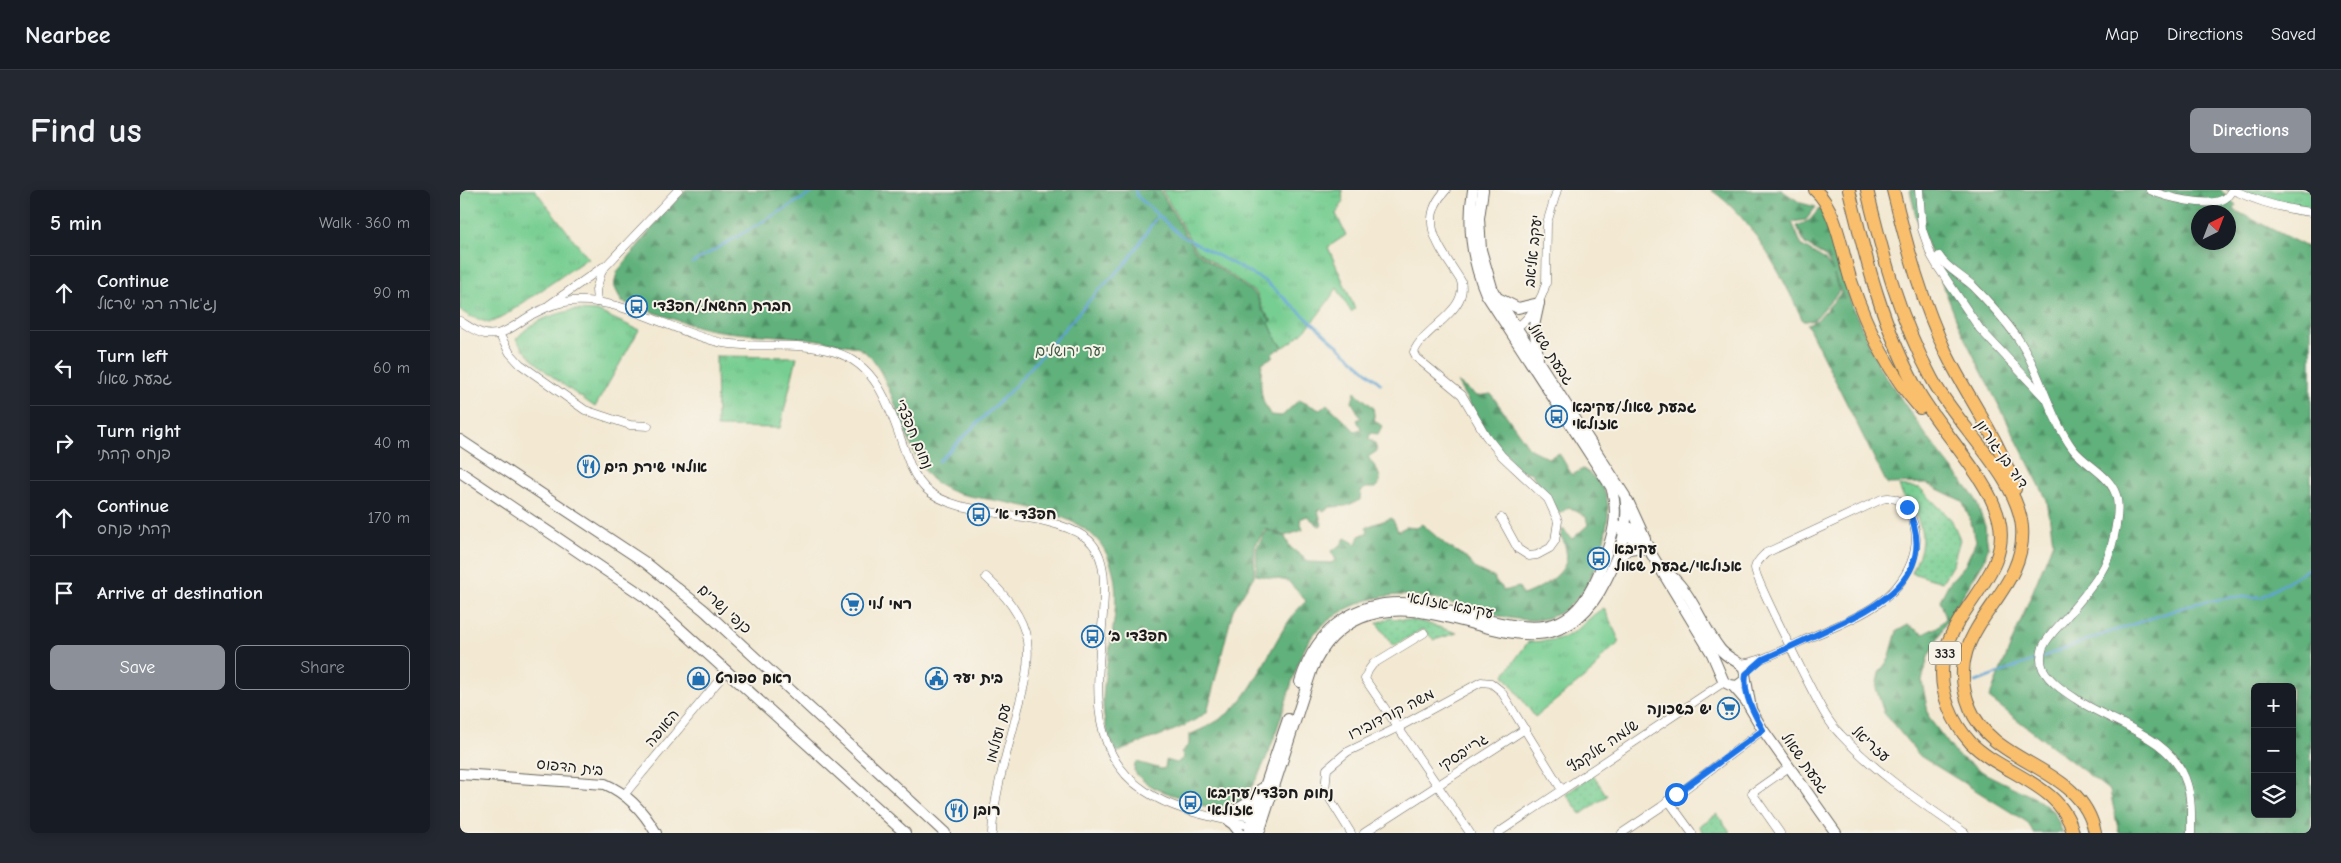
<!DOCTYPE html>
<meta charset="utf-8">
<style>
:root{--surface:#171b24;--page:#242831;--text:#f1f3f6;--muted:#9ea1a6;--line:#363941;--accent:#8c9099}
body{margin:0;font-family:"Comic Neue","Playpen Sans Hebrew",sans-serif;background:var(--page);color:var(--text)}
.controls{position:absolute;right:15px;bottom:15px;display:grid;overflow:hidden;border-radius:8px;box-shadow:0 2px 12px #0003}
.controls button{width:45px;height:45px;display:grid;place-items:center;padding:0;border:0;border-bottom:1px solid var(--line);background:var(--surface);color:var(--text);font:25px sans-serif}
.compass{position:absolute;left:1731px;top:15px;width:45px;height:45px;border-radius:50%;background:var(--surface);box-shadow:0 2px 12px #0003;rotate:42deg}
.stop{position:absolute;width:15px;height:15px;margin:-11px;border:4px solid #1a73e8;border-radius:50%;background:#fff}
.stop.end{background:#1a73e8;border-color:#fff;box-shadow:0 1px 5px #0008}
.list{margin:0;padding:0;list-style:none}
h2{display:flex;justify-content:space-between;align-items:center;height:65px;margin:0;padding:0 20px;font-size:21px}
h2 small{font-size:16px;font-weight:400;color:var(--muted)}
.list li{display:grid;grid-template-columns:32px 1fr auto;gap:15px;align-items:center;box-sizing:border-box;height:75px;padding:0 20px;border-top:1px solid var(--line)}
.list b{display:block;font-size:19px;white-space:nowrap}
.list p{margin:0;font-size:16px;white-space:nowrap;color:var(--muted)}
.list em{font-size:16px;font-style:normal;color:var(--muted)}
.actions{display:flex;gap:10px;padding:15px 20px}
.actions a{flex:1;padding:11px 0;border:1px solid var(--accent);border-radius:8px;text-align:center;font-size:18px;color:var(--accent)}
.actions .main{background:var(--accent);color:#fff}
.icon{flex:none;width:28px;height:28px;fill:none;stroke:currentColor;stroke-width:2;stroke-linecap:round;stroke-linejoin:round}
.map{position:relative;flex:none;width:1851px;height:643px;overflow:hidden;border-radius:8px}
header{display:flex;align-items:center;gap:30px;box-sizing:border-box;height:70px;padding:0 25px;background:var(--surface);border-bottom:1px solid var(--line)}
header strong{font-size:24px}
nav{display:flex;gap:28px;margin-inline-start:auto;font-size:18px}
.intro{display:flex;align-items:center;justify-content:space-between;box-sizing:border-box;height:120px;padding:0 30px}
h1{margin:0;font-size:35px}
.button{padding:12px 22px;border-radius:8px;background:var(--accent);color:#fff;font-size:18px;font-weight:700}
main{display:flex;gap:30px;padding:0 30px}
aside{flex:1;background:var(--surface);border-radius:8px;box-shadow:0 2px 12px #0003}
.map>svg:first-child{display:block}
.grass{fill:url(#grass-tufts);stroke:#4a7557}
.forest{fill:url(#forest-firs);stroke:#3e664c;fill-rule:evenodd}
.park{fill:url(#park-dots);stroke:#4a7557}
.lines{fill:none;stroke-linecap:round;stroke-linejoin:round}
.stream{stroke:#5fa4d4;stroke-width:2.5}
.minor-casing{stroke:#67645c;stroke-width:9}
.tertiary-casing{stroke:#67645c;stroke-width:12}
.primary-casing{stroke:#67645c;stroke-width:14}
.minor{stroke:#fff;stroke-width:8}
.tertiary{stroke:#fff;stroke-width:10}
.primary{stroke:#f9bf6d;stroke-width:12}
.route{stroke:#1a73e8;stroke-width:6}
.labels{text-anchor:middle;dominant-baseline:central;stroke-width:4;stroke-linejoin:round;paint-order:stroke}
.shield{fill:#f7f3e8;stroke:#5e5c59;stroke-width:1}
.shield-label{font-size:14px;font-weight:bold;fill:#1c1c1c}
.street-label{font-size:15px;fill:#1c1c1c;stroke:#f7f3e8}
.poi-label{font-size:15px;font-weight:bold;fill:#1c1c1c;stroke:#f7f3e8;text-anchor:start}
.park-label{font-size:15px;fill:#3c5a45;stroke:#f7f3e8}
</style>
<header>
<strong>Nearbee</strong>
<nav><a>Map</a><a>Directions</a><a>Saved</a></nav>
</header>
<div class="intro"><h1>Find us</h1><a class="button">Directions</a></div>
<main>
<aside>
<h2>5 min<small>Walk · 360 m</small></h2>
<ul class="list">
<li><svg class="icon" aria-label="ahead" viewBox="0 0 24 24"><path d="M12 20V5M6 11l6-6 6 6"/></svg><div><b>Continue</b><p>נג'ארה רבי ישראל</p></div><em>90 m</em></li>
<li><svg class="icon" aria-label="left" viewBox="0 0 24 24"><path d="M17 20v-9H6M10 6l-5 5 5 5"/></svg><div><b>Turn left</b><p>גבעת שאול</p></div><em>60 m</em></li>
<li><svg class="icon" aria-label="right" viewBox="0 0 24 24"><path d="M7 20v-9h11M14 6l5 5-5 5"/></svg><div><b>Turn right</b><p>פנחס קהתי</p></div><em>40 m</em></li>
<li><svg class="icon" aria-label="ahead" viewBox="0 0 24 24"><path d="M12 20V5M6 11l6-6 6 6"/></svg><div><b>Continue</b><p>קהתי פנחס</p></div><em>170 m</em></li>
<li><svg class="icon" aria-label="arrive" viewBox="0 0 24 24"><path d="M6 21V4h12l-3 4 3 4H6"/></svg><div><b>Arrive at destination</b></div></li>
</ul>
<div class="actions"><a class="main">Save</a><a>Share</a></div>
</aside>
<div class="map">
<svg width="1851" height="643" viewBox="0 0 1851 643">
<defs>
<pattern id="grass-tufts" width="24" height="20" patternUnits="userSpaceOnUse" patternTransform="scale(1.25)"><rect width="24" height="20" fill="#77ce92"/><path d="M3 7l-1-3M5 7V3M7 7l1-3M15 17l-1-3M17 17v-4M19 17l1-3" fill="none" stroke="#66b07d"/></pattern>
<pattern id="forest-firs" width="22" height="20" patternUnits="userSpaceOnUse" patternTransform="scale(1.25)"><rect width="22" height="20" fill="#61b17c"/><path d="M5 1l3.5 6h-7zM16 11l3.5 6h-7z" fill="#4f8f65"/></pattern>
<pattern id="park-dots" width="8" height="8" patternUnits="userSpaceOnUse" patternTransform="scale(1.25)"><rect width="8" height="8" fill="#77ce92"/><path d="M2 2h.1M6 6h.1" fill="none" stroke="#66b07d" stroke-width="1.8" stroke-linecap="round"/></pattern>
</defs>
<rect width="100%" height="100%" fill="#f7f3e8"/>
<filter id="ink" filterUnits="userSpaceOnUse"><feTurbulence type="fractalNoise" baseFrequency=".02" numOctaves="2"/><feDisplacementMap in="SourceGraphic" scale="10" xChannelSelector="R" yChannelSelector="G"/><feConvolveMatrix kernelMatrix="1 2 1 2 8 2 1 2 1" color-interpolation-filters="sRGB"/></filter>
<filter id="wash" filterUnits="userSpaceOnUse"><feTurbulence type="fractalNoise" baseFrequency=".0096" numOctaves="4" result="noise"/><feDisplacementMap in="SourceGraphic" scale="20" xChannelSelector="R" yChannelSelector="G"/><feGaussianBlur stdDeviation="1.12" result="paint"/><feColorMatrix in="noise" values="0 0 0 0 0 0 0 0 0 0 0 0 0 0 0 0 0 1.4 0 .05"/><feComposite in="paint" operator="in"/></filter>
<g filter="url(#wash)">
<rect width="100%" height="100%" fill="#f3e9d3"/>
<!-- grass -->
<g class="grass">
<polygon points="0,0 75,0 128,68 41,128 29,133 9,126 0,120"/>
<path d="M702,0H882L883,12L876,24L886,45L868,57L895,119L891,122L877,98C862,120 847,143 824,157L816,149L809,133L812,131L803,120L797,104L736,60Z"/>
<polygon points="1766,0 1851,0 1851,27 1816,12"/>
<path d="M114,120L137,121L179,140L135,217C107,197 75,178 56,149C72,131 91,125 114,120Z"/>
<polygon points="256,166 337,167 320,238 257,237"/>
<path d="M1144,418L1160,452L1142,467L1135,479L1075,527L1044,485L1068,452C1084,451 1103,451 1117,440C1126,432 1133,424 1144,418Z"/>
</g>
<!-- forest -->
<g class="forest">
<path d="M226,0H700L735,61L796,105L802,120L811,131L809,133L816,149L823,157L820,160L818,159L812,164L814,166L802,173C800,192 799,210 811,225L822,226L839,210L860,220L867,214L895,241L901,239L897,230L901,228L892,212L895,202L913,217L915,231L922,236L918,244L910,243L909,249L915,253L917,261L908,267C915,277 926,288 915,298H906L901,301L900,310L886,316L871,317L863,321L861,318L858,320L862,335L859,336L847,326L840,329L843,340L825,346L806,339L795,356L794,386L773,420L747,522C717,544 690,546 659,562L656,561C618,500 680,421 644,359C625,325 562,315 527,309C509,306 490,304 475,292C443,267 434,176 399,158C394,156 385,155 380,154C338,144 295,147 253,140C225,135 190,120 162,112L154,96L157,82L205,22Z"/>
<path d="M1251,0H1321L1341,13L1356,17L1346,30L1332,32L1342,56L1364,69L1373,81L1366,67L1345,54L1337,36L1350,30L1359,19L1363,21L1391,113L1420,178L1468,248L1515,308L1525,336L1528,358L1524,371L1487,431L1468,467L1462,491L1469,528L1497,565L1526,584L1577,609L1594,622L1603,643H1574L1567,632L1460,566L1424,523L1416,498L1419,483L1429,469L1437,441L1448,435L1463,444L1477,437L1486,428L1480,410L1489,393L1505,375L1516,351L1510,329L1502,311L1465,293L1427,294L1347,134L1357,130L1381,103L1374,85L1379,102L1354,130L1343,131C1323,87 1292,27 1251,0Z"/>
<path d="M1450,0H1761L1776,15L1774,20L1851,59V643H1659L1650,601L1529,508L1593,352L1587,310L1501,141L1456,27ZM1738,22H1768V52H1738ZM1795,497H1832V624H1795Z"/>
<path d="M997,192L1017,206L1031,204L1070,259L1088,268L1099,263L1112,285L1123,279C1144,292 1151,308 1147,333C1141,376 1119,433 1067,430C1029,428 994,410 956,406C931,403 906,408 883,421C867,430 852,442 844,460C827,493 806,611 766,618C752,620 737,614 725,609C708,603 683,597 674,580L675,573L677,572L701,579L705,578L706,570L717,573L724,567L721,563L729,554V545C745,538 760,531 773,519C803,490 813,442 846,411L828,391L796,385L797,357L807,340L825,347L830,357L849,372L871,373L876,370L871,361L881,355L885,348L896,354L899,346L908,342L906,337L932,328L938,341L946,337L957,338L962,334L987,356L1004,366L1016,379L1035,388V391L1042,397L1043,401L1059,397L1063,405C1079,399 1112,383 1106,361C1105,355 1104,350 1100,346L1103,339L1112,349L1128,335L1126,327L1109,317L1099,324C1091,309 1078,299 1072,283L1059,280L1043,263L1023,237Z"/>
</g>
<!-- park -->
<g class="park">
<path d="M1439,296L1460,298L1491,329L1500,349L1493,374L1482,392L1452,383C1463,357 1467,346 1453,320C1448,309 1443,310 1439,296Z"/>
<polygon points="930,428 963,432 997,443 974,450 963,439 933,456 917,433"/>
<polygon points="1133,585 1147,606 1121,624 1106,604"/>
<polygon points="1257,624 1271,643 1244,643 1239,636"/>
</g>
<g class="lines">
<!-- stream -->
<g class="stream">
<polyline points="675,0 677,6 720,45 805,91 921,194"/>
<polyline points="232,73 357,0"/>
<polyline points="479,271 551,200 636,103 667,72 698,25"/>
<polyline points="1516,492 1627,450 1733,414 1773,407 1802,407 1851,377"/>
</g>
</g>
</g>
<g filter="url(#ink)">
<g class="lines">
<defs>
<g id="minor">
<path d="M986,0C955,32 982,60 1001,91C1009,121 964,137 954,162L957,168L1002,205L1026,246L1042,266L1088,309L1098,331L1095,351L1090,358L1077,365L1069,366L1058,359L1041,328"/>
<polyline points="1459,0 1462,39 1471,65 1478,77 1520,139 1585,208"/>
<path d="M1690,0C1705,7 1749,18 1764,9C1767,8 1770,3 1772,0"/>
<path d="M1773,0C1799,12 1823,19 1851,22"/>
<path d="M1479,66C1486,78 1502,86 1513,96C1529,112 1544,129 1557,147C1581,182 1588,225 1613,259C1626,276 1653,286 1657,309C1660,327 1651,367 1641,382C1631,399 1617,414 1604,430C1597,438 1588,446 1583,457C1581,463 1580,472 1583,479C1590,492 1604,501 1616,509C1653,534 1713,546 1727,594C1732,610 1731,627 1731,643"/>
<polyline points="137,112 136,100 142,80 218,0"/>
<polyline points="89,115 143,77"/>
<path d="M0,131C8,136 15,142 25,144C44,148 59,131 75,123C86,117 100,112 112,111C164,107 213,143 263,153C300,159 339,151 375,162C421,176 431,224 446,264C450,276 456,289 465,298C497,330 582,318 625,347C680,385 589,538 685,601C716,622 756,627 791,636L796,635"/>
<path d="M1054,140C1070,128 1081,112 1086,93L1087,33L1097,0"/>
<polyline points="39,144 50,163 60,174 125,220 170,235 188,236"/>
<path d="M526,387C544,404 563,425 567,451C570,474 564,497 558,519C548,560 534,601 532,643"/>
<polyline points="964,443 913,474 908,481 905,489 1010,643"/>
<path d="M1279,474C1301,472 1320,461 1340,452C1381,433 1433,419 1451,373C1458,355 1458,339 1449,322C1444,311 1434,306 1422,309L1306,363C1302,367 1296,372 1295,378C1294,387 1358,514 1368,529C1371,534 1375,539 1380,544C1416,583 1462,613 1505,643"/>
<polyline points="164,605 261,488"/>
<polyline points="1208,610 1232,643"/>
<polyline points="769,624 786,626 796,631"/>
<polyline points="891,643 865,601 867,579 887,562 939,537 1021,492 1031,493 1041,501 1102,600"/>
<polyline points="904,643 1065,539"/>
<polyline points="1038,643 1264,492"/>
<polyline points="1162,643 1201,617 1303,540"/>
<polyline points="1320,643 1292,603 1329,577"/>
</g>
<g id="tertiary">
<polyline points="1040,109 1058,118 1079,113"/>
<polyline points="1078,167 1074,136 1079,113"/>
<polyline points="0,250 186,373 244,420 485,643"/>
<polyline points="0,282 185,407 445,643"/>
<polyline points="1168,311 1185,348"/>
<path d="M1161,336C1176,335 1188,352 1192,365L1252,464L1264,492L1270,495L1277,496L1285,490"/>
<polyline points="1160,339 1186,360"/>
<polyline points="1157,368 1169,359 1183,357"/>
<path d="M1202,378C1233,401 1238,430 1260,459C1267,468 1277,470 1284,478L1291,519"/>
<path d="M840,492C857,436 898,407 957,414C981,419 1004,425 1028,430C1090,445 1118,438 1142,375C1152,349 1160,325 1151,297L1026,104C1012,71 1007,35 1013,0"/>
<polyline points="1273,496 1286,511 1303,540 1376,643"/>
<path d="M0,584L145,594C168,604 184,622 196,643"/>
<polyline points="768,624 786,614 801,599"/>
<polyline points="766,629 773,634 780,643"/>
<polyline points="789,643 828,529"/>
<path d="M799,643L852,479C862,456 877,438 901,428C988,391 1088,508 1146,390C1160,363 1170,336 1165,306L1033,101L1021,60L1019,28L1023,0"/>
</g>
<g id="primary">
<path d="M1355,0C1377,19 1382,64 1391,91C1406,136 1428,182 1460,218"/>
<path d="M1389,0C1406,70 1423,139 1459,203C1480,240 1530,290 1539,330C1556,397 1455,433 1489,518C1494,531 1502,543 1511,553C1543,585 1602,594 1613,643"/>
<path d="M1407,0C1423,66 1440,130 1472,189C1496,234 1558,288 1562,337C1568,409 1477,438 1510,518C1534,577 1622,575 1635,643"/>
<path d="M1433,0C1447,57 1462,113 1488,167C1510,211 1541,252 1555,299"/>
</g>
</defs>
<!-- minor casing -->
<use href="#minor" class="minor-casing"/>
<!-- tertiary casing -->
<use href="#tertiary" class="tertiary-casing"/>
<!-- primary casing -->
<use href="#primary" class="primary-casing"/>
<!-- minor -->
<use href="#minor" class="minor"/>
<!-- tertiary -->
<use href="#tertiary" class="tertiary"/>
<!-- primary -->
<use href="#primary" class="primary"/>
</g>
</g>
<g class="lines" filter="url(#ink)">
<!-- route -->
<path class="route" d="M1216,604L1303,540C1293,522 1283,504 1286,484L1303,469C1324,460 1345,450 1366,440C1418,417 1481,386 1447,317"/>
</g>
<!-- icons -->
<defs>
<symbol id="bus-ring" viewBox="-11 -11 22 22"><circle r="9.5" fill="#f7f3e8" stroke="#1f6fb2" stroke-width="1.5"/><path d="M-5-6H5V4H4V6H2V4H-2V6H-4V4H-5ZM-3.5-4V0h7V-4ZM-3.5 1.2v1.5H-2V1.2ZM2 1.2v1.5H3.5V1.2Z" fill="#1f6fb2"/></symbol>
<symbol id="restaurant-ring" viewBox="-11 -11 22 22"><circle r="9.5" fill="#f7f3e8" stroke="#1f6fb2" stroke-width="1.5"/><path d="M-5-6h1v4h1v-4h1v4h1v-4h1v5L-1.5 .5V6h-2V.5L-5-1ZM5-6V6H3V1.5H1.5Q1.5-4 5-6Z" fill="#1f6fb2"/></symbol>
<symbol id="supermarket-ring" viewBox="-11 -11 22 22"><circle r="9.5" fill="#f7f3e8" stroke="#1f6fb2" stroke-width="1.5"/><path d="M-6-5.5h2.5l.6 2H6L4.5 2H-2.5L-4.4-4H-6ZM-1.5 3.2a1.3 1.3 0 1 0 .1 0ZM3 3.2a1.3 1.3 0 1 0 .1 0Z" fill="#1f6fb2"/></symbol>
<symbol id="shop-ring" viewBox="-11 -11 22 22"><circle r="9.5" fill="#f7f3e8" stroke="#1f6fb2" stroke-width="1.5"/><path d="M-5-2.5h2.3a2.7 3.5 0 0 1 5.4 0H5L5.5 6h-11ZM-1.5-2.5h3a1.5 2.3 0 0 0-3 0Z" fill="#1f6fb2"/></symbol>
<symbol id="civic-ring" viewBox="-11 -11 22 22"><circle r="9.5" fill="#f7f3e8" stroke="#1f6fb2" stroke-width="1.5"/><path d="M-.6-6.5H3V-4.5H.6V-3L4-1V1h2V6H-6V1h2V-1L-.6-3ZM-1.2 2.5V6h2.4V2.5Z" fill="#1f6fb2"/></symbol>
</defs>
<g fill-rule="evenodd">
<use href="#bus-ring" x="164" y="104" width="25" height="25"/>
<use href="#bus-ring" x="1084" y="214" width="25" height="25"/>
<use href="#restaurant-ring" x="116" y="264" width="25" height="25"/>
<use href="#bus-ring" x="506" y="312" width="25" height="25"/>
<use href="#bus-ring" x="1126" y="356" width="25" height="25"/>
<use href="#supermarket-ring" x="380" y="402" width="25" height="25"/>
<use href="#bus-ring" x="620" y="434" width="25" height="25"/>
<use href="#shop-ring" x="226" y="476" width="25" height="25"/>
<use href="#civic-ring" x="464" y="476" width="25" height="25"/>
<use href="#supermarket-ring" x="1256" y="506" width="25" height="25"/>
<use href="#bus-ring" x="718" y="600" width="25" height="25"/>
<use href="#restaurant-ring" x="484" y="608" width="25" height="25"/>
</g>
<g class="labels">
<!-- shield labels -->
<rect class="shield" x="1469" y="451.5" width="32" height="23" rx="4"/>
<g class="shield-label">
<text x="1485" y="463">333</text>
</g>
<!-- street labels -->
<g class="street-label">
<text transform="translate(1073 61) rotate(-84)">יעקב אליאב</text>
<text transform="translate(1091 164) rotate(57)">גבעת שאול</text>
<text transform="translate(454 244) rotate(67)">נחום חפצדי</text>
<text transform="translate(1542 264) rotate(55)">דוד בן-גוריון</text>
<text transform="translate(990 415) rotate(11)">עקיבא אזולאי</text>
<text transform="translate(265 419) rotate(42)">כנפי נשרים</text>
<text transform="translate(931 524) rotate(-27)">משה קורדובירו</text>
<text transform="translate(202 538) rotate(-50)">האופה</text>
<text transform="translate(538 543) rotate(-75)">עם ועולמו</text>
<text transform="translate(1411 554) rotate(42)">עזריאל</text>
<text transform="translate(1143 556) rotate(-34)">שלמה אלקבץ</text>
<text transform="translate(1003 562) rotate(-33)">גרייבסקי</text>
<text transform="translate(1345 573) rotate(55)">גבעת שאול</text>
<text transform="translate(110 577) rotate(6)">בית הדפוס</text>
</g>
<!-- poi labels -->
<g class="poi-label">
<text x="193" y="116">חברת החשמל/חפצדי</text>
<text x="1112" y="217">גבעת שאול/עקיבא<tspan x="1112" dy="17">אזולאי</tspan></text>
<text x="144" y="277">אולמי שירת הים</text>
<text x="535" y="324">חפצדי א׳</text>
<text x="1154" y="359">עקיבא<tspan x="1154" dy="17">אזולאי/גבעת שאול</tspan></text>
<text x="408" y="414">רמי לוי</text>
<text x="648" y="446">חפצדי ב׳</text>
<text x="255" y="488">ראם ספורט</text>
<text x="493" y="488">בית יעד</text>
<text x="1252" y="519" text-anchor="end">יש בשכונה</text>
<text x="747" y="603">נחום חפצדי/עקיבא<tspan x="747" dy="17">אזולאי</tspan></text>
<text x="513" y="620">רובן</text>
</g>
<!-- park labels -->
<g class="park-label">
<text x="610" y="161">יער ירושלים</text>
</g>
</g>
</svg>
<div class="controls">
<button>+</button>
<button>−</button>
<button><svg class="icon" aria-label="layers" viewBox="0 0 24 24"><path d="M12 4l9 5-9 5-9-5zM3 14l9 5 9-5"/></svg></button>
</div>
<svg class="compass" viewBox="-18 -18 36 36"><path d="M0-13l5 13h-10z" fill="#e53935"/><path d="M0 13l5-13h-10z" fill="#9ea1a6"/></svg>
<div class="stop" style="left:1216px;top:604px"></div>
<div class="stop end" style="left:1447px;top:317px"></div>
</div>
</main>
